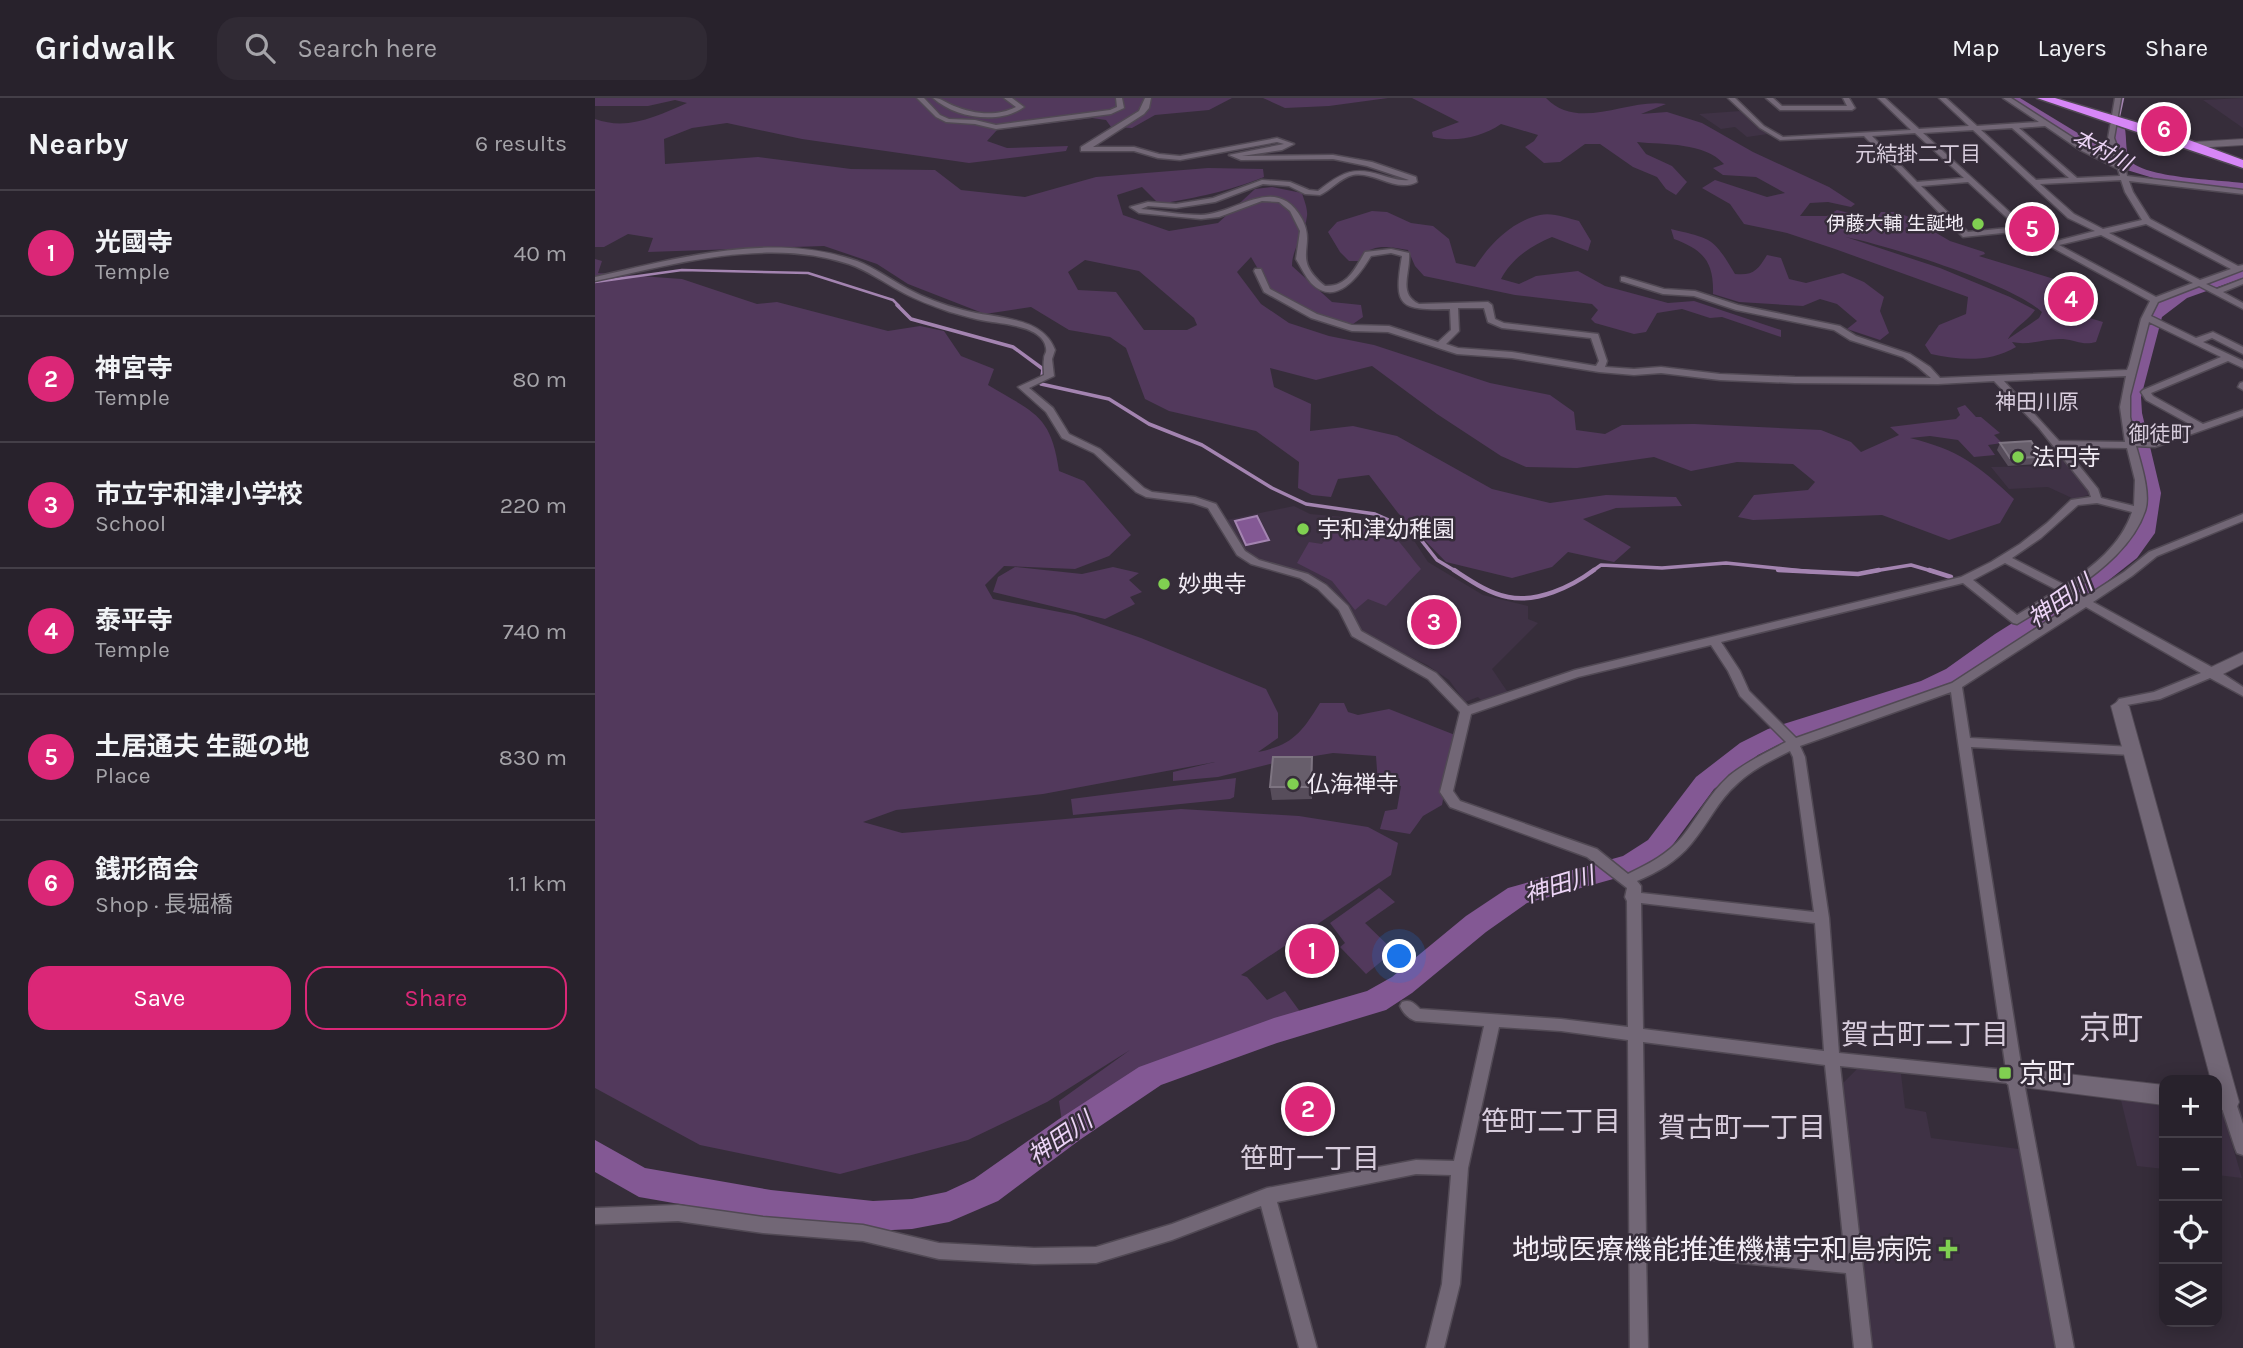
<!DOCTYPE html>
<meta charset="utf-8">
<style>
:root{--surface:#28222c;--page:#302a34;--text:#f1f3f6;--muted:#a5a4a9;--line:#443f48;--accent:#db2777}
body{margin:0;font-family:Karla,"Noto Sans JP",sans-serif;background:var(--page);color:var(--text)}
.controls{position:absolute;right:21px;bottom:21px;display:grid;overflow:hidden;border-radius:14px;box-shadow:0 4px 18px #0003}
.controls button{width:63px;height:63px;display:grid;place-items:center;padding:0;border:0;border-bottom:2px solid var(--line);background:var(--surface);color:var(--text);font:35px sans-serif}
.you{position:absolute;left:805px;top:859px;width:24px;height:24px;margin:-18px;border:5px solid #fff;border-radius:50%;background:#1a73e8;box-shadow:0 0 0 10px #1a73e833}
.badge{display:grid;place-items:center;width:46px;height:46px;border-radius:50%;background:var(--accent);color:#fff;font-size:23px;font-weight:700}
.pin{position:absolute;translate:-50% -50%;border:4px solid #fff;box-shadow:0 2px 7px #0006}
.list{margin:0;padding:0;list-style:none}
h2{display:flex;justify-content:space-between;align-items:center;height:91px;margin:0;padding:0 28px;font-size:30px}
h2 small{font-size:23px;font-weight:400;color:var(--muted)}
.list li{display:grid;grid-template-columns:46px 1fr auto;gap:21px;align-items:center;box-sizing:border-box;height:126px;padding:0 28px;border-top:2px solid var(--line)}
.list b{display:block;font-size:26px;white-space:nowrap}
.list p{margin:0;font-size:23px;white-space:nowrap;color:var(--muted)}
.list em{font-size:23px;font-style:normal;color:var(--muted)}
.actions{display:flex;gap:14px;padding:21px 28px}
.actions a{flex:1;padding:16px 0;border:2px solid var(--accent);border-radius:21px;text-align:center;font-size:24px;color:var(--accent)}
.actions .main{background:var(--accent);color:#fff}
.icon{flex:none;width:38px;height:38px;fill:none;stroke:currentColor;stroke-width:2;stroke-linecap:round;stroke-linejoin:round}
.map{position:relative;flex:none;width:1648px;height:1250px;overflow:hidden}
header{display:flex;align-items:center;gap:42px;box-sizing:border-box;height:98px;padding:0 35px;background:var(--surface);border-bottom:2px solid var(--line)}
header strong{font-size:33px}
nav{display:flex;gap:38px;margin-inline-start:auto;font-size:24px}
.search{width:490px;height:63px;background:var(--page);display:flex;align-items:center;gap:18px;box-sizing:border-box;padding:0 24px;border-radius:21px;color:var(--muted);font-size:26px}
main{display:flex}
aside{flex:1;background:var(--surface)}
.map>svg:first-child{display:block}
.built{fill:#3f3245}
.green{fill:#52395c;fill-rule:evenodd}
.water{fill:#835894;stroke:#a484b1;stroke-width:2}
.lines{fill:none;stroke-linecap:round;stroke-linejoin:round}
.stream-far2{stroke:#a484b1;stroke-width:2.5}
.stream-far1{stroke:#a484b1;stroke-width:3.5}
.stream{stroke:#a484b1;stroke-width:4.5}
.river{fill:#835894;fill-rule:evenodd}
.street-casing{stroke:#514954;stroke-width:3}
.secondary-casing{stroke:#514954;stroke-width:2}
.highway-casing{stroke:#514954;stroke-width:3}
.street{fill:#726776;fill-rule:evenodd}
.secondary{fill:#726776;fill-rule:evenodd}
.highway{fill:#d787f7;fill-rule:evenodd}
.wall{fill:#574d5b}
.shaded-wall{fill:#433947}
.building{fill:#675e6b;stroke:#7d7481;stroke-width:2}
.poi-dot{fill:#80d051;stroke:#362d3a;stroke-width:2.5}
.labels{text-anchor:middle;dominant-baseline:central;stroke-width:5;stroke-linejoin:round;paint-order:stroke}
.far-poi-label{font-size:19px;fill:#f2ecf5;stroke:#362d3a;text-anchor:end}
.far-water-label{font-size:21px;font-style:italic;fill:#ecd4f6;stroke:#362d3a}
.far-neighbourhood-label{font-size:21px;fill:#d8cddd;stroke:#362d3a}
.far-quarter-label{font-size:21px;fill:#d8cddd;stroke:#362d3a}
.poi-label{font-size:23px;fill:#f2ecf5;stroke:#362d3a;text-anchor:start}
.water-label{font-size:24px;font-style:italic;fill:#ecd4f6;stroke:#362d3a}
.near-neighbourhood-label{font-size:28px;fill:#d8cddd;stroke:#362d3a}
.near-poi-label{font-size:28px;fill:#f2ecf5;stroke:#362d3a;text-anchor:start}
.near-quarter-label{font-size:32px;fill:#d8cddd;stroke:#362d3a}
</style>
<header>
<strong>Gridwalk</strong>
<div class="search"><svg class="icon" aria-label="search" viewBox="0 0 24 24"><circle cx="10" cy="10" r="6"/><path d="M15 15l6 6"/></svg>Search here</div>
<nav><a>Map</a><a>Layers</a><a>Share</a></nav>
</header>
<main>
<aside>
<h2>Nearby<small>6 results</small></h2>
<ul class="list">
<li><span class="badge">1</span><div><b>光國寺</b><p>Temple</p></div><em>40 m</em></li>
<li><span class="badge">2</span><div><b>神宮寺</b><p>Temple</p></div><em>80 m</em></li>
<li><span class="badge">3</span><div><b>市立宇和津小学校</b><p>School</p></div><em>220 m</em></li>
<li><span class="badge">4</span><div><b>泰平寺</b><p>Temple</p></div><em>740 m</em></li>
<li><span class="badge">5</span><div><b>土居通夫 生誕の地</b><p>Place</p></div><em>830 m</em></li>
<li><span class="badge">6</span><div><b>銭形商会</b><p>Shop · 長堀橋</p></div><em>1.1 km</em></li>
</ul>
<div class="actions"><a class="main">Save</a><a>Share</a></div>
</aside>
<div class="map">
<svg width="1648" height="1250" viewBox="0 0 1648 1250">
<rect width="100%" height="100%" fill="#362d3a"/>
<!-- built -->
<g class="built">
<polygon points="1648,0 1648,30 1608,2"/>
<polygon points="1145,13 1173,36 1152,39 1140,29 1126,31 1104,16"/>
<polygon points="1462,352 1496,396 1479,401 1453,389 1414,391 1396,369 1446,368 1437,353"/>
<polygon points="699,408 715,416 772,421 807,432 816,438 833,464 888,497 933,508 933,521 943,525 897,571 914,596 888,604 883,599 870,604 854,582 832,567 768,536 751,505 730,484 703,472 661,462 648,453 631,422"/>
<polygon points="1262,971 1306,976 1310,1010 1331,1014 1336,1040 1424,1051 1460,1250 1275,1250 1248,985"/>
<polygon points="1525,998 1569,1003 1569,1071 1542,1068"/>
<polygon points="1622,1009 1626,1009 1647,1080 1622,1077"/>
</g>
<!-- green -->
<g class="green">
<path d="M0,0H637L614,12L560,17L537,30L516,29L511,22L497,20L402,32L392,43L412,50L473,48L471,53L374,65L207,41L132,25L97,30L69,41L70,66L163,59L256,71L340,72L366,92L430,99L501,79L613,70L668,71L669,79C631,94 604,99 564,106L547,89L522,97L528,117L574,133L623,125L660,91L677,89L707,95C709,102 713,111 712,118C710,137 697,150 697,168L737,204L766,207L768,219L758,226L725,218L674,190L656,159L642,174L666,206L694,225L734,238L779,247L895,285L955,297L979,314L981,332L1010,336L1027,327L1099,326L1226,332L1256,344L1266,354L1304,337L1295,329L1361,321L1365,317L1362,310L1370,307L1381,319H1386L1405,335L1399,337L1407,345L1393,347L1400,357L1379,359L1363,342L1335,338L1315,340C1364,352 1383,367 1419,401L1405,425L1354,442L1287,417L1158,422L1143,419L1159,397L1213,392L1220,384L1198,366L1142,364L1096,373L1059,359L982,370L931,369L906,358L842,316L777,268L721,282L675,270L679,289L716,306L715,333L758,328L802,338L897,391L955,405L1011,397L1081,399L1087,408L1021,410L988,421L1036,449L1019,464L973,454L957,469L917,480L851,464L803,415L774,377L743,381L736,399L717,397L703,390L704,364L661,333L574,313L550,301L531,250L515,239L474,232L436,209L390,216L313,186L282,166L229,148L53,154L58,140L33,136L9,149H0V21C33,33 62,18 92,5L80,2L53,8H0ZM490,162L544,173L599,220L602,227L592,232H549L521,194L483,192L473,174Z"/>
<polygon points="668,0 793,0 734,8 690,10"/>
<path d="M817,0H951C983,34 1033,0 1071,6L1046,16L1072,14L1107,25L1158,54L1234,89L1260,106L1256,109L1233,104L1215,105L1205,118H1232L1242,112L1301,127L1282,120L1286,114H1301L1314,119L1355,143L1389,154L1390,156L1384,158L1387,159L1469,184L1492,195L1461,191L1458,209L1508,224L1501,244C1488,248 1481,242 1468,241C1450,240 1435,248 1417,244L1421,249C1394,265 1365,262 1336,256L1330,247L1344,227L1371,216L1373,199L1240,151L1192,135L1149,126L1135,106L1107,90L1120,82L1172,99L1190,95L1161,79L1128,77L1118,70L1129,66C1109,44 1070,47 1042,44L1051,56L1077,68L1092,84L1081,97L1071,91L1062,79L1038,69L1005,46H990L965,64L949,65L930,49L939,43L943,37L906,26C887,39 860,45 838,39L837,34L864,24ZM1251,139C1294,148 1417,186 1447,214L1444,220L1413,241C1419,229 1432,224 1440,212L1415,199L1345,170Z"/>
<path d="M777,113L792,114L816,125L838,128L854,141L861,165L880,169C895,146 917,123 945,117C957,114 972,120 984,123L996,143L993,153L957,139C936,148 917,160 906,181L924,186L941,178L983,173L1010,188L1073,205L1099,203L1186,232V239L1127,219L1115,220L1087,211L1062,215L1051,234L1039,236L1000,225L996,221L1003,212L997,206L920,197L829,178L820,168L813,152C794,149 775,144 764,163H754L745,154L733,134L742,124Z"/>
<path d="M1076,131C1117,141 1118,139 1140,176C1158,178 1163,172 1172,157L1186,160L1194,181L1211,185L1248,175L1269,184L1289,199L1285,213L1294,235L1285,242L1252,231L1262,223L1242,206L1225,201L1208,208L1144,204L1118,196C1119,163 1108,152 1079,141Z"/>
<path d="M0,161L7,163L3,175L87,181L162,206L182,204L293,233L325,228L349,233L366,258L399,271L393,287C439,315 456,316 464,373L489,383L536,437L514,458L480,471L409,468L390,487L398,501L480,517L546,540L671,591L683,615V640L663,654C698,647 707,634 725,605H749L753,614L763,617L794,611L860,637L847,707L828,718L815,736L785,731L790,713L802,711L806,688L783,686L781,658L738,655L683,664L623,679L578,683V674L620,664L448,696L301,712L268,724L307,735L586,711L704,718L773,729L803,745L796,777L646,877L652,879L672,902L690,893L706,915L584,956L467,1024L464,1003L535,952L452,1004L373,1042L245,1076L105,1047L0,990Z"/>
<path d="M744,423C797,427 794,431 826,471L791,508L773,501L760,512L737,483L702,465L714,444L727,446Z"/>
<polygon points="420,469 487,476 518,469 544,475 534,482 547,494 535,499 540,506 510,521 398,494 403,479"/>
<polygon points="641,680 639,699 635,701 478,717 476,701"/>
<polygon points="784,790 800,804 770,825 799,853 771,876 745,849 750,845 735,825"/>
</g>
<!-- water -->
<polygon class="water" points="662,418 674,442 651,447 640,423"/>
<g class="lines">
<!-- stream-far2 -->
<g class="stream-far2">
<polyline points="1523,23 1528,0"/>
<polyline points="0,184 87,172 213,175 298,202 304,208"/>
</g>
<!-- stream-far1 -->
<g class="stream-far1">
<polyline points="302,207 316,221 418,249 448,271 446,286 514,301 554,326 607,347 677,390 711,406 780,416 803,426 823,438 842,462 862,474"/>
<polyline points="996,474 1006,467 1067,470 1131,465 1218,474"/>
<polyline points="1273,474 1316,467 1340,474"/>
</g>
<!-- stream -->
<g class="stream">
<path d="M859,472C876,483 893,495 913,499C942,505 976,489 999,472"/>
<polyline points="1183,472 1263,476 1284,472"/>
<polyline points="1334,472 1356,479"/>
</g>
<!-- river -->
<g class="river">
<path d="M1409,0H1425L1519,57L1516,27L1523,23L1528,24C1533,35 1529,52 1535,62C1547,80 1626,82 1648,85V93L1578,86L1522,69L1465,38Z"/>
<polygon points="1648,170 1648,180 1592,200 1567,219 1546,299 1547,315 1566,395 1560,435 1542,460 1500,493 1416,546 1367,581 1342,595 1191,643 1163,657 1119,691 1071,756 1047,773 932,805 891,834 817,895 791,912 682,945 566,987 486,1041 403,1103 354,1124 317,1131 278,1133 176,1122 44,1099 0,1074 0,1042 50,1070 176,1092 278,1103 317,1101 351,1094 379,1081 464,1021 544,969 679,920 772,893 797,879 871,818 913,790 1028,758 1053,742 1101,679 1145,645 1173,631 1326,583 1351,571 1400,536 1484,483 1526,450 1539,434 1546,395 1529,315 1528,299 1550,218 1559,207 1580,193"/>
</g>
<defs>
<g id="street">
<polygon points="322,0 329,0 345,17 354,21 380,22 401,27 515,12 522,9 521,0 527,0 529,10 516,16 401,31 380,26 351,24 341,19"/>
<path d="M338,0C347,0 351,5 359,8C378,16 402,19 421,9L409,0H417L429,9C404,27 360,20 338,0Z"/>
<path d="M550,0H556L554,10L549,16L498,49H539L564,56L585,58L682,40L699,46L687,52L647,58L738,57L777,64L821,79L822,84C801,95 779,73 758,77C745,80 736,92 725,97L710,96L694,88L668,86L620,104L581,110L553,108L546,111C566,113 586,117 606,117C642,116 681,74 707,121C722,149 695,160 730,188C752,189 760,171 770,154L796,151L814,155C816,174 802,196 824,206L893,204L897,207L900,221L909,225L1003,236L1012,263L1010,269L1039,271L1066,269L1125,276L1200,279L1336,280L1322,268L1308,259L1255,242L1239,232L1141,212L1099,198L1068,196L1026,183V179H1029L1069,191L1100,193L1143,207L1245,228L1261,238L1315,256L1335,269L1345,280L1532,272L1534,267L1546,221L1555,203L1427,133L1368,139L1269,38L1185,42L1165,30L1133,0H1140L1169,28L1188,39L1316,32L1283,0H1290L1324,31L1374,28L1344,0H1351L1382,28L1444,24L1408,0H1416L1491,48L1520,64L1513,40L1520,0H1526L1519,40L1529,68L1533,71L1531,73L1532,78L1648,92V96L1534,83L1538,94L1555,121L1643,168L1648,167V172L1611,186L1622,191L1648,181V186L1628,194L1648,205V211L1604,188L1563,204L1556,218L1601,240L1618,234L1648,249V256L1617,240L1608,244L1648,263V270L1633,263L1556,295L1558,298L1608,326L1648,312V318L1560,349L1541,348C1546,366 1556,396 1550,413C1539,446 1507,472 1478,492L1490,499L1529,474L1554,454L1648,416V423L1562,458L1537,478L1498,504L1622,572L1648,589V598L1615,580L1565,601L1532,607L1525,612L1521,611L1519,608L1524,601L1559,594L1606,575L1491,509L1367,589L1375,640L1537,649L1543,653L1537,657L1376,649L1428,979L1479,1250H1461L1413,985L1245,968L1277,1250H1259L1251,1175L1051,1156L1053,1250H1035L1033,942L966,933L904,929L873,1070L865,1186L849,1250H831L847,1186L856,1077L821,1076L682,1104L722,1250H704L666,1108L577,1142L501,1165L439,1166L344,1161L268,1143L168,1135L83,1123L0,1126V1110L83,1107L168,1119L268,1127L344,1145L439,1150L501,1149L577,1126L672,1090L821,1062L859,1063L889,928L821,923C814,921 808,915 805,908L807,904C815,901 819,905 825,911L966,921L1033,929L1032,803L1030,799L1032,790L992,759L855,709L845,694L865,614L833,581L757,538L744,512L723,491L705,480L656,466L642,457L613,410L598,405L551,399L541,394L499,355L467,340L451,314L423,289L449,277C449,272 448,266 449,261C449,255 452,256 451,250C448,228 408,226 391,223C379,221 367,217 355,214C338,208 321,202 305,193C288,184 272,172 254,166C171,139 82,166 0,183V179C84,160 177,133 262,163C280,170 296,182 313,191C330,200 349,207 368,212C399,221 447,217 460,252L457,261L459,278L434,290L458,310L474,336L505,351L549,390L557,394L600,399L621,406L650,453L664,462L713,476L731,487L753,508L766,533L841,575L873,608L980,572L1366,479L1396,464L1425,446L1452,425L1476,402L1496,399L1494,393L1444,330L1399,283L1343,286L1200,285L1125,282L1066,275L1039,277L1004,274L917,260L862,256L793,234L757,233L716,220L669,194L659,173L660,171H666L675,191L722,216L757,227L794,228L843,244L856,232L855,211C805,212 798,210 807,158L796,155L776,158C764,178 741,210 716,185C710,178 706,169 701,161L705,133L695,113L684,104L667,103L624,119L606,121L544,115L535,109L553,104L581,106L618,100L667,82L695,84L714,92L723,93C746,75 758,68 786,77C796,80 804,83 814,82L772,68L738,61L646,62L634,57L689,46L682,44L585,62L563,60L539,53H486V49L544,13ZM1450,28L1485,52L1523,71L1525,78L1482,80L1424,30ZM1417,30L1474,80L1441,82L1386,32ZM1378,32L1473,120L1500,133L1458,144L1431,129L1328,35ZM1320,35L1369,80L1322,84L1277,38ZM1526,82L1530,94L1547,122L1508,131L1479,116L1445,86ZM1373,84L1422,129L1373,134L1326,88ZM1551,126L1636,171L1605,182L1514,135ZM1506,137L1598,185L1561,199L1464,147ZM863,210H889L893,224L907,230L996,240L1004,263L1001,268L917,254L863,250L851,246L864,233ZM1554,224L1626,259L1548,292L1546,294L1551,302L1600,329L1556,344L1540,342L1535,319V298ZM1531,278L1525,309L1530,344L1464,343L1409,283ZM1469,349L1532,350L1540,382L1539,408L1506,400L1503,391ZM1502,405L1537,414C1526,447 1498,469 1470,487L1417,460L1446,440L1483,407ZM1410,465L1462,492L1422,517L1378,482ZM1368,485L1418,525L1422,526L1470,497L1482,504L1357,585L1201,640L1154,593L1145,573L1126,544ZM1116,547L1133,573L1145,598L1191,644C1172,654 1151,664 1134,678C1114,696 1103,719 1087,739C1072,757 1053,766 1033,776L1002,751L865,703L858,693L876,616L983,579ZM1356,594L1363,644L1411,972L1244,955L1234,820L1210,659L1205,648ZM1195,653L1198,659L1219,814L1046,795V788L1042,783C1063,774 1081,764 1096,746C1113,726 1123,702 1143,685C1158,671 1177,662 1195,653ZM1046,805L1220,825L1229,953L1048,931ZM1048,944L1230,967L1250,1159L1051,1140Z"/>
<polygon points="1171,0 1178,0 1187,8 1252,8 1248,0 1254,0 1260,10 1257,12 1185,12"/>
<polygon points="1648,284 1648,292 1643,289 1645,285"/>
<polygon points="1633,997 1639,999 1648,1026 1648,1057 1642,1055 1640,1050 1625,1004 1627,999"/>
</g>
<g id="secondary">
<polygon points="1648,41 1648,47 1599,50 1594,47 1599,44"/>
<polygon points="1648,554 1648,566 1618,581 1610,575 1612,571"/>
<polygon points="1525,602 1534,608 1644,1004 1641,1011 1633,1014 1625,1011 1622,1004 1622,982 1616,982 1516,608"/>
<polygon points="1420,970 1569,987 1569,1007 1420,988 1412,986 1409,979 1412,972"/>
</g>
<polygon id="highway" points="1442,0 1460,0 1567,32 1648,62 1648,70"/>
</defs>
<!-- street casing -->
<use href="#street" class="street-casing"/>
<!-- secondary casing -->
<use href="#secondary" class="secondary-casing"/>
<!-- highway casing -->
<use href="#highway" class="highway-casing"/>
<!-- street -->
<use href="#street" class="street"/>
<!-- secondary -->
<use href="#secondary" class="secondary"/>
<!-- highway -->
<use href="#highway" class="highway"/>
</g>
<!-- wall -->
<g class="wall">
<polygon points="1465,185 1487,204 1485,211 1461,206 1463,192"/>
<polygon points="1405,345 1446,359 1444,366 1413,368 1402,352"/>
<polygon points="717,659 718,671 717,701 677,702 675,689"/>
</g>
<!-- shaded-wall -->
<polygon class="shaded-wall" points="717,659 718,671 717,701 716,689"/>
<!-- building -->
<g class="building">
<polygon points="1465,185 1490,189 1487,204 1464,199"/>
<polygon points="1436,343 1446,359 1415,360 1405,345"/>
<polygon points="678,659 717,659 716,689 675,689"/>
</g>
<!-- markers -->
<g class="poi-dot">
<circle cx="1383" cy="126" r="7"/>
<circle cx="1423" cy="359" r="7"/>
<circle cx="708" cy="431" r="7"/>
<circle cx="569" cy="486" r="7"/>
<circle cx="698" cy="686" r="7"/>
<rect x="1403" y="968" width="14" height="14" rx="3.5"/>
<path d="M1349.5 1140.5h7v7h7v7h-7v7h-7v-7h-7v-7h7z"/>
</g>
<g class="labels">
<!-- far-poi labels -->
<g class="far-poi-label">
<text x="1369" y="126">伊藤大輔 生誕地</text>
</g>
<!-- far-water labels -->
<g class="far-water-label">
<text transform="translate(1507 52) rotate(28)">本村川</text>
</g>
<!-- far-neighbourhood labels -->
<g class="far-neighbourhood-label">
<text x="1323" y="56">元結掛二丁目</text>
</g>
<!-- far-quarter labels -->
<g class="far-quarter-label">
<text x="1442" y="304">神田川原</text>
<text x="1565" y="336">御徒町</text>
</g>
<!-- poi labels -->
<g class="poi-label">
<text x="1437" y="359">法円寺</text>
<text x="722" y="431">宇和津幼稚園</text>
<text x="583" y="486">妙典寺</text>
<text x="712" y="686">仏海禅寺</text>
</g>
<!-- water labels -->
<g class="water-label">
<text transform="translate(1465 503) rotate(-35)">神田川</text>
<text transform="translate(964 787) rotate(-17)">神田川</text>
<text transform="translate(465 1040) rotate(-35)">神田川</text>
</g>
<!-- near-neighbourhood labels -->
<g class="near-neighbourhood-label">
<text x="1330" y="936">賀古町二丁目</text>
<text x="956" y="1023">笹町二丁目</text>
<text x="1147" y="1029">賀古町一丁目</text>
<text x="715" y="1060">笹町一丁目</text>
</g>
<!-- near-poi labels -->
<g class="near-poi-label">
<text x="1424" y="975">京町</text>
<text x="1337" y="1151" text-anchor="end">地域医療機能推進機構宇和島病院</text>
</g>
<!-- near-quarter labels -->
<g class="near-quarter-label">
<text x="1516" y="930">京町</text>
</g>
</g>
</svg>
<div class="controls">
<button>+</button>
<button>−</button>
<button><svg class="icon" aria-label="locate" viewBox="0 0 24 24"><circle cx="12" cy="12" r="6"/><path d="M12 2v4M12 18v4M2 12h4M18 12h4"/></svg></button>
<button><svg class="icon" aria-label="layers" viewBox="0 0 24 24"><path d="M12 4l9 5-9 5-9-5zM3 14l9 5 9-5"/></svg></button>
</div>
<div class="you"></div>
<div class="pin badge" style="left:717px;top:853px">1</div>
<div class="pin badge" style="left:713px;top:1011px">2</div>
<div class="pin badge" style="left:839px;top:524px">3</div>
<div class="pin badge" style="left:1476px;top:201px">4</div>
<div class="pin badge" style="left:1437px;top:131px">5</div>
<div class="pin badge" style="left:1569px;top:31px">6</div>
</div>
</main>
